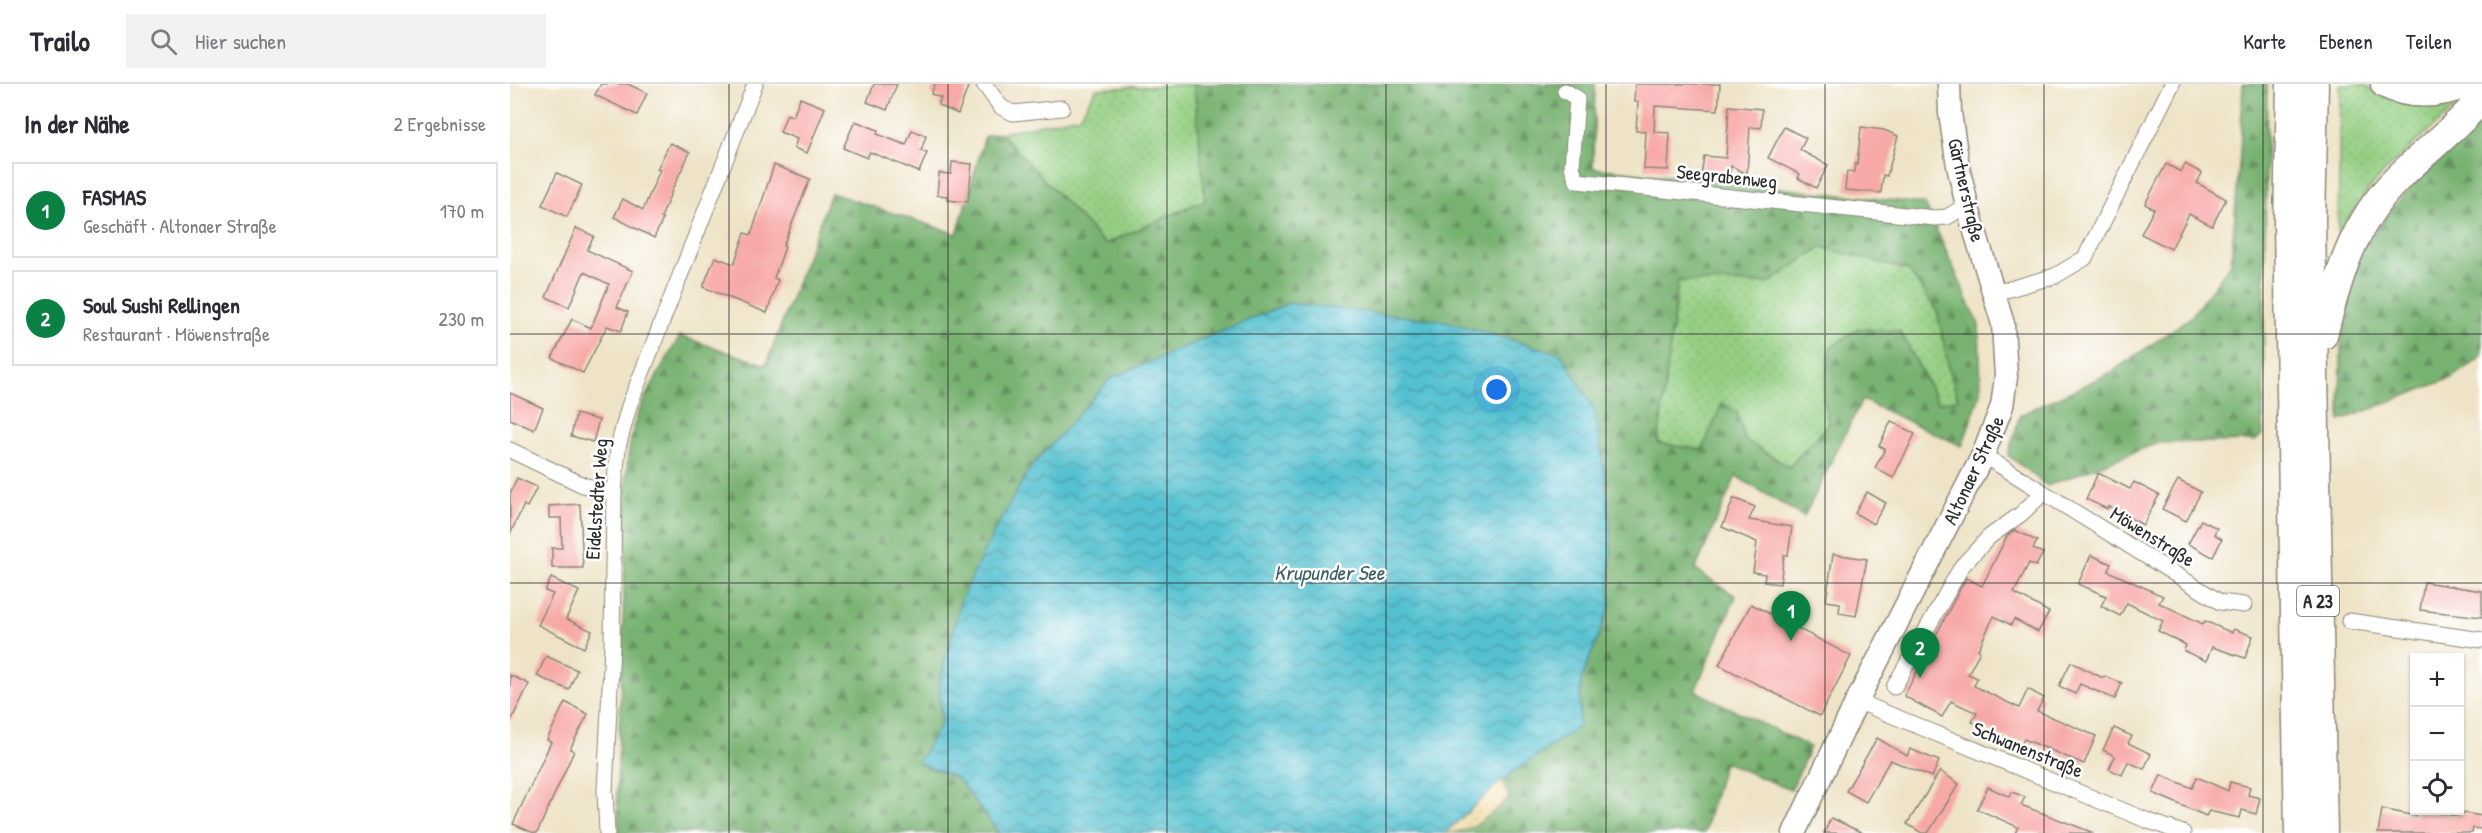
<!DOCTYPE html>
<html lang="de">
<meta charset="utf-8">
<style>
:root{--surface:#fff;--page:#f2f2f3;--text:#2b2b33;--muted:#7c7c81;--line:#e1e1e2;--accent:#0b8043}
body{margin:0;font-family:"Patrick Hand",sans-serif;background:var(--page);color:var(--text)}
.controls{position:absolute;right:18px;bottom:18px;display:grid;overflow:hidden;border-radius:0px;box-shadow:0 2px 4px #0004}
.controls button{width:54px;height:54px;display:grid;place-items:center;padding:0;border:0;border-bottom:2px solid var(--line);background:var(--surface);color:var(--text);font:30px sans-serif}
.you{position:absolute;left:987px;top:306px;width:21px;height:21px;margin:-15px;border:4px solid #fff;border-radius:50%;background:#1a73e8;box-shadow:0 0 0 9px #1a73e833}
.badge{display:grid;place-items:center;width:39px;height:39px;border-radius:50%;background:var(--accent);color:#fff;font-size:20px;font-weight:700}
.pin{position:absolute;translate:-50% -50px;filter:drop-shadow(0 2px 3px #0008)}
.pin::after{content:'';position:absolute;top:32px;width:21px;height:18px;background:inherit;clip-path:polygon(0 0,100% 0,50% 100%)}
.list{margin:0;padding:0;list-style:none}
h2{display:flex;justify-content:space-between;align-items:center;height:78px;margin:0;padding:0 24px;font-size:26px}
h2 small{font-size:20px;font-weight:400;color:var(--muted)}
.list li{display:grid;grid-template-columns:39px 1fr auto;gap:18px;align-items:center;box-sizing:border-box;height:96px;margin:0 12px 12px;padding:0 12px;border:2px solid var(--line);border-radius:0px}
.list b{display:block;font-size:22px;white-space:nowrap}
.list p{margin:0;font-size:20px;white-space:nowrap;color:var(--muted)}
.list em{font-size:20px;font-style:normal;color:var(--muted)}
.icon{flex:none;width:33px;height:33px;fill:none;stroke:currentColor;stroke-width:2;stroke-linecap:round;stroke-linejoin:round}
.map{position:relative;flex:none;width:1972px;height:749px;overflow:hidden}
header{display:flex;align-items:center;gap:36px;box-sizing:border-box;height:84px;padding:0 30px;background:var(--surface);border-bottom:2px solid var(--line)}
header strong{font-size:28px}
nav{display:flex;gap:33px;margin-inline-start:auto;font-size:21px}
.search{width:420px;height:54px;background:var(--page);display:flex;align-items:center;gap:15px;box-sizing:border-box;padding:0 21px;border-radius:0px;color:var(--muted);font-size:22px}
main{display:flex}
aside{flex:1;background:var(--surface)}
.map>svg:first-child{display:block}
.grass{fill:url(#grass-dots);stroke:#607d57;stroke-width:1.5}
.forest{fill:url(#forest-firs);stroke:#526e4e;stroke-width:1.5;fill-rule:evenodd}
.sand{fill:url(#sand-dots);stroke:#8c8264;stroke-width:1.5}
.water{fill:url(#water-waves);stroke:#40767e;stroke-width:1.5}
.building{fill:#f7a9a7}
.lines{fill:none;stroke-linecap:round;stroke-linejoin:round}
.street-casing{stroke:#8c8778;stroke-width:17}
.secondary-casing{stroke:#8c8778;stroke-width:25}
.highway-casing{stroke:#8c8778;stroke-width:31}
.street{stroke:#fff;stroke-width:15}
.secondary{stroke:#fff;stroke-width:22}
.highway{stroke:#fff;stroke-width:28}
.grid{fill:none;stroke:#2b2b2b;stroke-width:1.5;stroke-opacity:0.55}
.labels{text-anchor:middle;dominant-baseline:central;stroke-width:5;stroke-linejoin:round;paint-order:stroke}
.shield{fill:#fff;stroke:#6b6b6b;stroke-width:1.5}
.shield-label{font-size:18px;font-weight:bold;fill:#2b2b2b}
.street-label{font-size:20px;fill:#2b2b2b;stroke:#fff}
.water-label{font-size:21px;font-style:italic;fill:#3a6065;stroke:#fff}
</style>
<header>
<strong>Trailo</strong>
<div class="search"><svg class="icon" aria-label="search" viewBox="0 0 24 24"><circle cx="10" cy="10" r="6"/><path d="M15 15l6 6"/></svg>Hier suchen</div>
<nav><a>Karte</a><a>Ebenen</a><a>Teilen</a></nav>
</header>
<main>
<aside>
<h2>In der Nähe<small>2 Ergebnisse</small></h2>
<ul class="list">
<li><span class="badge">1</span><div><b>FASMAS</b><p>Geschäft · Altonaer Straße</p></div><em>170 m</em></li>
<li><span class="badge">2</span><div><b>Soul Sushi Rellingen</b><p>Restaurant · Möwenstraße</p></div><em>230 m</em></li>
</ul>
</aside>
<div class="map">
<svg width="1972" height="749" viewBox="0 0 1972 749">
<defs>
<pattern id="grass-dots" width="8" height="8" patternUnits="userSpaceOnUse" patternTransform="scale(1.5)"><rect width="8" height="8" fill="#95cf83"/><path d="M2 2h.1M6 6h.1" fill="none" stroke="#81b271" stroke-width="1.8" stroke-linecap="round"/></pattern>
<pattern id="forest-firs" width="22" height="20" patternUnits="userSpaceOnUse" patternTransform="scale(1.5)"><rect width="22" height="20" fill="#78b271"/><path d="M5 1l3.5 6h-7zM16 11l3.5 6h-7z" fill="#63915d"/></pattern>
<pattern id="sand-dots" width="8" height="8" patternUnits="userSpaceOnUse" patternTransform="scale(1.5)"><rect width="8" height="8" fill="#eeda9e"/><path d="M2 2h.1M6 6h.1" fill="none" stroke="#cb8" stroke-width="1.8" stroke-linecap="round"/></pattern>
<pattern id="water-waves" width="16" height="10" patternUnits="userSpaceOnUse" patternTransform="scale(1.5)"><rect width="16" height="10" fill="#55c1d0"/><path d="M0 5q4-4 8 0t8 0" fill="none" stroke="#479da9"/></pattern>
</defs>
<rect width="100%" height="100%" fill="#fff"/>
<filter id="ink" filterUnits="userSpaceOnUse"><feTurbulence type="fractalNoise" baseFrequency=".0167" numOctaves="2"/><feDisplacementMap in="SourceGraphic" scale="12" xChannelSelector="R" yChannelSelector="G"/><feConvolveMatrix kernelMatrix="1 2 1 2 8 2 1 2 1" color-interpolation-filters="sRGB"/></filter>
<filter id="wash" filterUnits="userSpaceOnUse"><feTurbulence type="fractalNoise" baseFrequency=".008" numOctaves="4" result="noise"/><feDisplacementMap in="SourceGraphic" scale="24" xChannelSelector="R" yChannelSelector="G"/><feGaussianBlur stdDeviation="1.35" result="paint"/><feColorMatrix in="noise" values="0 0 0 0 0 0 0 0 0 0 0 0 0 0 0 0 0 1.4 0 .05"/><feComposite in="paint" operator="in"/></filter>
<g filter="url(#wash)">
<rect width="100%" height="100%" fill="#eee3c6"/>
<!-- grass -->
<g class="grass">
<polygon points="684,0 695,116 595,160 490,49 570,32 586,5"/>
<path d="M1830,0H1853L1869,9L1972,2C1925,43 1850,97 1828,156Z"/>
<polygon points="1311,163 1398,186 1427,226 1439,285 1448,315 1429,319 1390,247 1313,312 1319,340 1279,383 1234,356 1227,328 1212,320 1192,366 1148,359 1168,197 1259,199"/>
</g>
<!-- forest -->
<g class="forest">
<path d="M684,0H1085L1083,84L1415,120L1469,241L1471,308L1452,362L1352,316L1294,433L1226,392L1185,486L1226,512L1185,607L1300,663L1281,706L1214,678L1194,749H935L992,696L1069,642L1071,597L1100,522L1101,452L1096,397L844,227L779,219L601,294L451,516L429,601L432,637L408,679L447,694L489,749H109L107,707L115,477V409L118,373L124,340L134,315L170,252L256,281L321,109L447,150L475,52L490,49L595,160L695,116ZM1311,163L1398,186L1427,226L1439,285L1448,315L1428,319L1390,247L1347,245L1320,264L1313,312L1319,340L1279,383L1235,356L1227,328L1212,319L1192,366L1148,359L1168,197L1259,199Z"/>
<polygon points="1733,0 1757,0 1753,350 1745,357 1647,359 1537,402 1498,371 1510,331 1600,289 1681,233 1721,179 1730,69"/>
<polygon points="1972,38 1972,272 1941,294 1830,337 1831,260 1851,165 1903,99"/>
</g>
<!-- sand -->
<path class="sand" d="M992,696L999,714C980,731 963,749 935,749Z"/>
<!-- water -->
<polygon class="water" points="779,219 935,237 1052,270 1085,327 1096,397 1101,452 1100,522 1071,597 1069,642 992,696 935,749 489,749 447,694 408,679 432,637 429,601 451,516 477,461 520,384 601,294"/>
<g id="blocks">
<!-- building -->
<g class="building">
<polygon points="91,0 118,0 137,9 127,31 85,11"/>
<polygon points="364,0 387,0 377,26 357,18"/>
<polygon points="425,0 459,0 448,30 428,21 431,14 421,10"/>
<polygon points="1125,0 1210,0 1208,26 1145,22 1144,48 1160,49 1158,86 1134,85 1136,48 1126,47 1128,18 1124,18"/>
<polygon points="290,14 315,24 297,69 284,64 287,55 270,48 277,30 283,33"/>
<polygon points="1219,22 1252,25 1251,44 1240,43 1237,90 1221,82 1219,95 1191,92 1194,72 1216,74"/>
<polygon points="345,37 368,46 367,50 396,61 402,46 416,52 411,67 417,69 409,88 360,68 357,74 333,64"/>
<polygon points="1274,43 1296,54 1290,66 1318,81 1306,104 1288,94 1290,90 1258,74"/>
<polygon points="1351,43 1374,46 1388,52 1377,92 1373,91 1371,109 1335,106 1337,87 1344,88 1345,80 1347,81"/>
<polygon points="160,59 180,68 162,106 151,134 153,135 144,154 104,133 113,115 133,126 150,86 147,85"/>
<polygon points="442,78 462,80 458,118 437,116 437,112 427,111 429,89 441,90"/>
<polygon points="1656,80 1671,88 1675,80 1692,89 1687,99 1716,115 1702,142 1679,130 1661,165 1631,150 1644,125 1635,120"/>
<polygon points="264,81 300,95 273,162 275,163 264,194 268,196 257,229 193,203 205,173 224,180 235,149 241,151"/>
<polygon points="47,89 72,101 57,133 32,121"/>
<polygon points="66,144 84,152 77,166 123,187 107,223 118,228 111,247 97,242 73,289 42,274 62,235 81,244 99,200 74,188 59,223 36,213"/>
<polygon points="0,309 33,324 24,346 0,335"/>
<polygon points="66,330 89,336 83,358 61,352"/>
<polygon points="1381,337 1405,350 1383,394 1365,384 1375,365 1369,362"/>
<polygon points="1588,389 1620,405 1624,398 1649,411 1633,441 1598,422 1597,425 1576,415"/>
<polygon points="7,394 27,403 17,423 14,421 0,450 0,409"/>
<polygon points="1668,396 1691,408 1676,437 1652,425"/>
<polygon points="1357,408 1376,419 1363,440 1345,429"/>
<polygon points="1224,414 1245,423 1239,436 1282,443 1278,471 1274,471 1270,500 1254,498 1255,490 1243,488 1247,458 1212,443"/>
<polygon points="70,420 73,484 42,484 42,464 52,464 51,434 39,434 39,422"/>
<polygon points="1691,436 1707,444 1704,450 1712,455 1703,473 1678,460"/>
<polygon points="1505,446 1527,457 1523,465 1533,469 1526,482 1519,479 1504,509 1539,528 1528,548 1504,535 1501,541 1484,532 1468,566 1470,567 1458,590 1467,594 1464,602 1509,624 1518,605 1534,614 1527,627 1586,652 1574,680 1514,655 1511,661 1483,648 1462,638 1467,629 1441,617 1432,633 1394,612 1456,494 1472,502 1497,452"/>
<polygon points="1323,470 1357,475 1346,532 1329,529 1330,519 1316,517"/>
<polygon points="1581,471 1601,480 1598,487 1653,512 1649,519 1693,540 1695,537 1722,549 1723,545 1743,552 1735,574 1702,563 1696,577 1674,567 1676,561 1648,547 1653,537 1617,519 1610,532 1591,522 1596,512 1568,500"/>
<polygon points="41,494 69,507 56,535 82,547 74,564 28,541 43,510 35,507"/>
<polygon points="1914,498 1972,507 1972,533 1910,526"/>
<polygon points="1241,520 1341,572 1310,632 1209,581"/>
<polygon points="36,572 67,586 59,606 27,592"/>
<polygon points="1561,578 1593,594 1594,592 1612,599 1605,615 1570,600 1565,610 1549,602"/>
<polygon points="0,591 19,600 0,639"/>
<polygon points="55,618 78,630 60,665 64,667 27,749 24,749 3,740 41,658 37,656"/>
<polygon points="1604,644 1622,652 1618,659 1641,670 1634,685 1618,678 1612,691 1599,685 1605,672 1593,666"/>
<polygon points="1367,654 1397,672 1400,665 1429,677 1422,693 1380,676 1356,718 1336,707"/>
<polygon points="1430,687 1449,700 1418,749 1412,749 1397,740"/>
<polygon points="1651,691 1682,704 1687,693 1718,707 1720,698 1740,703 1738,711 1750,714 1746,730 1732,726 1730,734 1699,727 1696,732 1643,709"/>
<polygon points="1478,703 1500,713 1502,708 1515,713 1511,721 1584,749 1505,749 1508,743 1467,725"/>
<polygon points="1872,725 1906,732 1907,726 1914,726 1947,732 1948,728 1972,732 1972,745 1963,744 1962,749 1868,749"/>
<polygon points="1321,734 1353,749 1314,749"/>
</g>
</g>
</g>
<g filter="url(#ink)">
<use href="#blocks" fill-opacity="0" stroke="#8c8778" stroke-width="1.5"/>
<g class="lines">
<defs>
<g id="street">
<polyline points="474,0 491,23 503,29 552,24"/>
<polyline points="1055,7 1067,14 1062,83 1067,97 1425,134 1437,133 1457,121"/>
<polyline points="1485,209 1545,192 1575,174 1662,0"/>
<polyline points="0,366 73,401 104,409"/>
<polyline points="1473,371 1710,518 1734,521"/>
<polyline points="1839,537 1972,556"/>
<polyline points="1384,603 1452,482 1479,453 1511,430 1533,409"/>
<polyline points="1347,617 1636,736 1673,749"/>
<polyline points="97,749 95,707 102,562 104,409 108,363 119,322 245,0"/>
</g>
<polyline id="secondary" points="1284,749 1347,617 1473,371 1492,322 1496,293 1493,240 1457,121 1448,82 1440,29 1439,0"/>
<g id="highway">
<polyline points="1781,0 1778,140 1789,749"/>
<polyline points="1804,0 1801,139 1813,749"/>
<path d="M1875,0C1902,13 1929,10 1956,0"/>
<path d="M1813,251C1828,193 1843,139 1886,96C1914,68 1947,44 1972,14"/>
</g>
</defs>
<!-- street casing -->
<use href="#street" class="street-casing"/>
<!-- secondary casing -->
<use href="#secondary" class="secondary-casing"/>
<!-- highway casing -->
<use href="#highway" class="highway-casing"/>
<!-- street -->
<use href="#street" class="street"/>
<!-- secondary -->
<use href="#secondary" class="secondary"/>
<!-- highway -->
<use href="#highway" class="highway"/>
</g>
</g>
<!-- grid -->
<path class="grid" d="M219,0V749M438,0V749M657,0V749M876,0V749M1096,0V749M1315,0V749M1534,0V749M1753,0V749M0,250H1972M0,499H1972"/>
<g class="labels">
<!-- shield labels -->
<rect class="shield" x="1787" y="502" width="42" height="30" rx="4.5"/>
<g class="shield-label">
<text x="1808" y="517">A 23</text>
</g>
<!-- street labels -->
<g class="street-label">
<text transform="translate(1217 92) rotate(6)">Seegrabenweg</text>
<text transform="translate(1457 106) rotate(77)">Gärtnerstraße</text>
<text transform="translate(1463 386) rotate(-65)">Altonaer Straße</text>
<text transform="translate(86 415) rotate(-86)">Eidelstedter Weg</text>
<text transform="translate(1643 452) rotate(32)">Möwenstraße</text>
<text transform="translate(1518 665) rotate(22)">Schwanenstraße</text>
</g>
<!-- water labels -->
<g class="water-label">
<text x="819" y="488">Krupunder See</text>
</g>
</g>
</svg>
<div class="controls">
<button>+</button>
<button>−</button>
<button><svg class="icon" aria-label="locate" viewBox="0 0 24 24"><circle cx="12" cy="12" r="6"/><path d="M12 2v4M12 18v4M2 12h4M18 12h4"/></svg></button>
</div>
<div class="you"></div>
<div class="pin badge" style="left:1281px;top:557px">1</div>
<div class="pin badge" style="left:1410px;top:594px">2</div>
</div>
</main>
